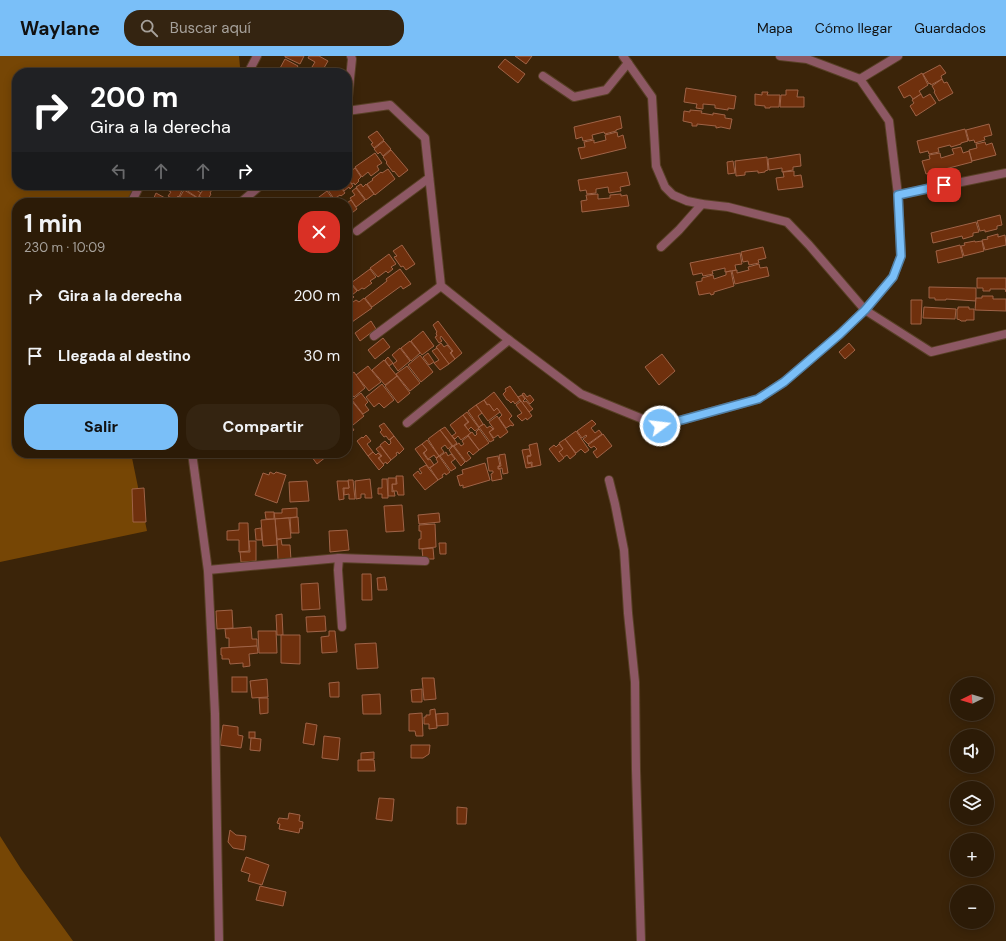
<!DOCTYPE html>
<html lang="es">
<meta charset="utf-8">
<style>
body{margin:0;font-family:"DM Sans",sans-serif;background:#342411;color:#f1f3f6;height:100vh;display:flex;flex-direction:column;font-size:15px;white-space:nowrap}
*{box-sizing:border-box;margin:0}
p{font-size:13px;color:#a6a19b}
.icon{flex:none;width:22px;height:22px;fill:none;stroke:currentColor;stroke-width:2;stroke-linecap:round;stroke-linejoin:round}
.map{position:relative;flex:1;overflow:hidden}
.side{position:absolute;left:12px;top:142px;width:340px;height:260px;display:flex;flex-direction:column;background:#2c1b07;border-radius:16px;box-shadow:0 2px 10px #0003,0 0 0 1px #483928}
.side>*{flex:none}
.banner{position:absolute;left:12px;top:12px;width:340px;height:122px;border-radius:16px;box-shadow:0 2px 10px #0003,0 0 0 1px #483928;background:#202124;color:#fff;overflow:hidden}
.needle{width:26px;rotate:265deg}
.controls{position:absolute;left:950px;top:621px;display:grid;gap:8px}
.controls a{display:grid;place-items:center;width:44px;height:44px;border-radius:50%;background:#2c1b07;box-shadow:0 2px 10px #0003,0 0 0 1px #483928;font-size:20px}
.pin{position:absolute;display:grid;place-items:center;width:34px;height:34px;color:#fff;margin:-17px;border-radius:8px;box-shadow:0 2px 6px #0006}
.me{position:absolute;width:44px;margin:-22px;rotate:75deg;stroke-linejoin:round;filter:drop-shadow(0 0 3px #0008)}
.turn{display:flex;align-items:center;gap:14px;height:84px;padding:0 12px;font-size:18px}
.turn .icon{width:52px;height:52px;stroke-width:2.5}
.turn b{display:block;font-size:28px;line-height:34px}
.lanes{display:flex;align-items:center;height:38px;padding:0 12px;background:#0003;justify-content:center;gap:20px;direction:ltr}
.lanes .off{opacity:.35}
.round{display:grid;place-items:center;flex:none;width:42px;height:42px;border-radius:16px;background:#342411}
.head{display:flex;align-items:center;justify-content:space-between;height:68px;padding:0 12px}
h1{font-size:24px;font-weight:700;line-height:30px}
.button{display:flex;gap:8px;margin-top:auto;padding:8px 12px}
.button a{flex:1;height:46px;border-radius:16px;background:#7abff8;color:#111;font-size:16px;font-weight:700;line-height:46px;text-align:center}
.button a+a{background:#342411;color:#f1f3f6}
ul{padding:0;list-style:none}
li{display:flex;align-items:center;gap:12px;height:60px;padding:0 12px}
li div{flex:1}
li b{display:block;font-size:15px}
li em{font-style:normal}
header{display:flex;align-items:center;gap:24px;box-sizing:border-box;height:56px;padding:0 20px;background:#7abff8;color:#111}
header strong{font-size:19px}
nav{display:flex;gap:22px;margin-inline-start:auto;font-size:14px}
.search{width:280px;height:36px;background:#342411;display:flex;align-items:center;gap:10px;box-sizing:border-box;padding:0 14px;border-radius:16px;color:#a6a19b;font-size:15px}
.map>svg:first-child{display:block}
.green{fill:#764605}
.building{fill:#6f300d;stroke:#9f6347}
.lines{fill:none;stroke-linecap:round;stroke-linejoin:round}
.minor-casing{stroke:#584026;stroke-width:10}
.tertiary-casing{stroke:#584026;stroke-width:10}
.minor{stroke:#8d5864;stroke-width:8}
.tertiary{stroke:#8d5864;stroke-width:8}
.route-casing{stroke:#4f7ca1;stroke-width:10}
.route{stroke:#7abff8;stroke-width:7}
</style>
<header>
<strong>Waylane</strong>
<div class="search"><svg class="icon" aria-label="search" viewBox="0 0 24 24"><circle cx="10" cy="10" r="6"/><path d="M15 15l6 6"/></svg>Buscar aquí</div>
<nav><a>Mapa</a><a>Cómo llegar</a><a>Guardados</a></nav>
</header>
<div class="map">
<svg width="1006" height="885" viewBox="0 0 1006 885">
<rect width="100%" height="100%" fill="#3b2409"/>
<g class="green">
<path d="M0,0H239L240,11L233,17H17V129H140L132,147H17V397H131L147,475L0,506Z"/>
<path d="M0,780L21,813L73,885H0Z"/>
</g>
<g class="building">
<path d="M285,0H304L300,8L285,1Z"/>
<path d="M309,0H319L328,5L321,17L312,11L315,6L308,2Z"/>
<path d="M515,0H532L526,8Z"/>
<path d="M285,3L298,10L294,16L296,17H285L279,14Z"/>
<path d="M505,3L525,18L518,27L498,11Z"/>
<path d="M940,9L946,17L941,20L942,23L931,29L930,27L929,28L923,18Z"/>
<path d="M303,12L312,17H300Z"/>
<path d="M922,17L928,29L919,35L921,38L913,43L910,39L904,42L898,31Z"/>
<path d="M942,23L944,27L947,26L953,37L939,45L934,36L935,35L932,30Z"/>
<path d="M686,32L736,40L734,53L728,52V54L715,52V49L703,48V53L696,52L697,48L684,46Z"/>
<path d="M786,34H798L797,41H804V51H780L781,39H786Z"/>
<path d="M762,36H768L767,39H780L779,51H770V52H765V50L755,49V38L762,39Z"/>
<path d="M921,38L923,42L930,38L936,47L916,60L910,50L914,47L912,44Z"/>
<path d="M690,54L702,55L701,57L713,59V57L725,59V62L732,63L730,73L721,71L716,72V70L697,68V70H692V67L683,65L684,55L690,56Z"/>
<path d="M620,60L622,72L616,74V75L605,78L604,76L592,79L593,83L583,85L582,81L576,83L574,71Z"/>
<path d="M989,68L992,79L984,81L985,84L975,87L974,84L969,85L966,74Z"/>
<path d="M965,73L968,85L961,87V88L951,91L950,89L938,92L939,96L929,98L928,95L920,97L917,85Z"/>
<path d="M377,75L384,84L374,92L371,88L373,87L368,81Z"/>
<path d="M617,76L618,81L623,79L626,92L581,103L578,92L585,91L584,86L594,84V87L606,84L605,79Z"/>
<path d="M384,85L391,93L383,100L380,96L378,98L374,93Z"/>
<path d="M985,86L986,89L992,87L996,99L972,105L969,94L977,92L976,88Z"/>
<path d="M961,91L963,97L969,95L972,106L926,118L922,105L930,103L929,99L940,97L941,102L954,98L952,93Z"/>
<path d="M391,94L408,114L399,121L394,115L393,116L386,107L387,106L383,101Z"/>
<path d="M375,97L382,107L377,110L379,114L371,120L368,116L362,121L355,111Z"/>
<path d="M800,98L801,110L793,111V114L782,116V112L769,114L768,103Z"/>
<path d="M767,101L768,114L765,115V116L758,117V115L745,116V119L736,120L735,105Z"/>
<path d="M733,105L735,117L728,118L727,106Z"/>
<path d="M355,112L361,121L358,124L359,125L355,129L354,127L352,128L347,122V118Z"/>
<path d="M388,113L395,123L375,139L367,128L373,124L372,123L381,116L382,117Z"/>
<path d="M794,115V120L801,119L803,131L778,134L776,122L784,121L783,116Z"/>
<path d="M627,116L630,129L620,131L621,135L609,137L608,131L596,133V137L587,138L586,134L580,135L578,124Z"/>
<path d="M347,122L353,130L350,133L349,131L344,135L340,129H347Z"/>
<path d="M361,128L363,131L366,128L374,138L366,144L356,131Z"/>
<path d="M163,129H173L182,134L179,141L178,140L175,144L168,140L171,136L162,131Z"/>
<path d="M175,129H184L182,133Z"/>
<path d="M185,129H194L193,132L201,137L198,142L183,132Z"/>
<path d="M206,129H209L213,132L210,137L211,138L207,145L199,140Z"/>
<path d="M212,129H220L218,133Z"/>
<path d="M335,129H339L345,137L341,140L340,139L334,143L328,134Z"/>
<path d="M356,132L365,144L356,151L350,142L355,139L352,135Z"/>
<path d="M184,134L199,143L197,147L177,146Z"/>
<path d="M327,135L335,146L334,147H324L319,141Z"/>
<path d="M156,137L174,147H159L153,144Z"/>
<path d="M598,138V143L610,142V139L621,138V140L627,139L629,150L582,156L581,145L587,144L586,139Z"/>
<path d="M319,141L323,147H311Z"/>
<path d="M201,142L209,147H198Z"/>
<path d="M351,144L357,153L348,160L347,147Z"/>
<path d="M1000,159L1002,169L997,170V173L985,176V174L980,175L977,165Z"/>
<path d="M976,166L979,176L973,177V180L963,183L962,180L933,187L931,177Z"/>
<path d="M998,178V181L1005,179L1006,189L985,194L982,184L988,183L987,181Z"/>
<path d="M975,185V186L982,185L984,195L964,200L961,190L965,189L964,187Z"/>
<path d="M402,189L415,208L406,214L403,210L401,211L394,201L397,200L393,195Z"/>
<path d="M960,189L963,201L938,207L936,195Z"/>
<path d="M763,191L766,202L758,204L759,207L749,209L748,205L743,206L741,196Z"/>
<path d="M740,197L742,208L735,209L736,214L725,216V212L712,215L713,218L703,220L702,217L693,219L690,207Z"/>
<path d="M389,198L396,208L391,211L393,213L388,217L386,215L378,221L370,212Z"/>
<path d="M759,208L760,212L767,211L769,220L735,228L732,215L737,214V217L749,214L748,211Z"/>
<path d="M370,213L376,221L370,225L372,227L364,233L362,232L358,235L351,227Z"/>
<path d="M400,213L411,228L403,233L401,230L372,251L365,242L387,225L386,223Z"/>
<path d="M731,215L734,230L714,236V238L711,239L710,237L699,239L696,226L702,225V222L713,219L714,223L726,219V216Z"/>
<path d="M977,222H1006V236L1005,233H990V235H983V232H977Z"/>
<path d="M351,228L357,235L352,239L354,241L347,246V231Z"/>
<path d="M929,231L976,232V245L946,243V244H935V242H929Z"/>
<path d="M982,240H993V243H1006V255L975,254L976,242H982Z"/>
<path d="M364,242L372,252L352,266L347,259V256L350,254L347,250L356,244L359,246Z"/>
<path d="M911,244H922L921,268H911Z"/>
<path d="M924,251L956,253L955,263L923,262Z"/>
<path d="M958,251H969V253H974V264H966V265H961L960,264L957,263V253H958Z"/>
<path d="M347,260L352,267L347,270Z"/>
<path d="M371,265L376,273L360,285L355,277Z"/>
<path d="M438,265L462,297L455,303L451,297L453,295L441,280L440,282L442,285L439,287L435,281L437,280L436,277L437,276L433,269Z"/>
<path d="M423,275L434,290L422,299L411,285Z"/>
<path d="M383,282L390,291L375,303L368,294Z"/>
<path d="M410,285L420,297L411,305L401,292Z"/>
<path d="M441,287L444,291L447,289L452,295L450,297L455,303L449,308L436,291Z"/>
<path d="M849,287L855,294L845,303L839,296Z"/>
<path d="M400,292L410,305L398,315L393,308L397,305L392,299Z"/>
<path d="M437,292L449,308L440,314L434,307L439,304L432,295Z"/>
<path d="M428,297L434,306L429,309L423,301Z"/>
<path d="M662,298L675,315L659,329L645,311Z"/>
<path d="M420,299L433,316L421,326L408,309Z"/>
<path d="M388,301L393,307L389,310L385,304Z"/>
<path d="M384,304L397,320L385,329L372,314Z"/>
<path d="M368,310L381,326L369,335L356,319Z"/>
<path d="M407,310L420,327L410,335L396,318Z"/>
<path d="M354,316L365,332L354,341L347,333V321Z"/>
<path d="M397,320L410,337L398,347L385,330Z"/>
<path d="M382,328L394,344L384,352L379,347L374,351L366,341Z"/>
<path d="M510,330L520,344L515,348L513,345L511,347L508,344H507L503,338L506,335L505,333Z"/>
<path d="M347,335L353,342L347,346Z"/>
<path d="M494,336L512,360L509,363L514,369L512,370L511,369L506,372L499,362L502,359L497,352L494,355L489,348L488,349L484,344Z"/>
<path d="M361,337L368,346L365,349L369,354L363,358L352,344Z"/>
<path d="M524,337L527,341L530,339L534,344L530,348L522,338Z"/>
<path d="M522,339L525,343L523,345L524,346L526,345L533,353L529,356L518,341Z"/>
<path d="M351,344L364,360L353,369L347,362V347Z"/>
<path d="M484,344L487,349L489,348L494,355L497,352L500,356L488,365L476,349Z"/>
<path d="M521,345L532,360L527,364L526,362L522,365L517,360L522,357L516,349Z"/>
<path d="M476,349L482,357L478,360L483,368L479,371L468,355Z"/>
<path d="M467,356L479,372L475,375L471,371L468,374L465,369L469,366L463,359Z"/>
<path d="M463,359L468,366L464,369L471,377L461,384L458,380L455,383L452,380L456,377L450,369Z"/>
<path d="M497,360L508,376L500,382L498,379L494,382L489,376L494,373L489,366Z"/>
<path d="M347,364L354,374L347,379Z"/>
<path d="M592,364L596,368L591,372L595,377L599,374L602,378L588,388L583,383L587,380L586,379L582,382L577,375Z"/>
<path d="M384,367L394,380L389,384L386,380L384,381L380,376L382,374L379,370Z"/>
<path d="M484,368L487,372L490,370L493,373L489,376L494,384L490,386L479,371Z"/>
<path d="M445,371L457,387L453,390L440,374Z"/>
<path d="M479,373L489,387L479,394L468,379L472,376L475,380L477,378L476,376Z"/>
<path d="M440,374L452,390L448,393L445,389L441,392L444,396L439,400L428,383Z"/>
<path d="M576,375L589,394L585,397L581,393L576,397L565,383Z"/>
<path d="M603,378L612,390L597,402L593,396L597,393L594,390L591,392L588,389Z"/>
<path d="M366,379L371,385L367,388L373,396L368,400L357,385L362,381L363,382Z"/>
<path d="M394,380L404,393L399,398L398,396L396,397L397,399L391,404L380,389L385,385L389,389L391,387L390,384Z"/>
<path d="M468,380L479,394L473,399L469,395L467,397L471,402L466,406L454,390L459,387L461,390L464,388L462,385Z"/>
<path d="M565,383L576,398L570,403L567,399L563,402L559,396L563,393L559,387Z"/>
<path d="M427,384L439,400L436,402L434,399L428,403L424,397L427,394L422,388Z"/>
<path d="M537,387L541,409L532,411V406L528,407L527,401L531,400L529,389Z"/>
<path d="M422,388L427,394L423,397L428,404L430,403L434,409L429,412L415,393Z"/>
<path d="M559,388L563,393L559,396L564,402L559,406L549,393L554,389L556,391Z"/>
<path d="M380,390L391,404L387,408L386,406L383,408L379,402L382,400L376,393Z"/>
<path d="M453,390L465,406L461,410L449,394Z"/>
<path d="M529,393L531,399L527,400L528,408L531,407L532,411L526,412L522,394Z"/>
<path d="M373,396L376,399L378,397L381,400L378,402L384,409L379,414L368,400Z"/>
<path d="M446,396L448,400L451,398L455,403L451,406L456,412L451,415L440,400Z"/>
<path d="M123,397H131L128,401Z"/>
<path d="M309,397H331L317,408Z"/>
<path d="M505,398L508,417L503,418L502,412L498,413V411L501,410L499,399Z"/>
<path d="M439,400L450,416L446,419L445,417L442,419L443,421L438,424L430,412L438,406L436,403Z"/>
<path d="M498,400L500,410H498V413H500L502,423L492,425L491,418L493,417V415H489L487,402Z"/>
<path d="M485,407L490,424L463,432V429L460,430L457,420L463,418L462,414Z"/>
<path d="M426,409L438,424L425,434L413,419L418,415L420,418L422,417L419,413Z"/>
<path d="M270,416L274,418L276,416L286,419L277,447L255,439L263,417L269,419Z"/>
<path d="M396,420H403L404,439H398L397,435H393L392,428H397Z"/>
<path d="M388,422H396V428H392V436L394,435L395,440H388Z"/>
<path d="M370,423L372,442H365V438H361V442L356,443L355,425Z"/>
<path d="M382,423H387L388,442H382V438H378V432H382Z"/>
<path d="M348,424H353L355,443H349V438L344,439V432H349Z"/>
<path d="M307,425L309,445L290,446L289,426Z"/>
<path d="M337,425H348L349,432H343L344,443L339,444Z"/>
<path d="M144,432L146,466H133L132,433Z"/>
<path d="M402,449L404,475L386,476L384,450Z"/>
<path d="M297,452V461L275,463L274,457H282V453Z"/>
<path d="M265,456H274V463H266Z"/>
<path d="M439,457L440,466L419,468L418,459Z"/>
<path d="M298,461L299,477H291L290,462Z"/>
<path d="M289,462L291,482L277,483L275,463Z"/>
<path d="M275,463L277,489L263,490L261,464Z"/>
<path d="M239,467H248L249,495L239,496V484H227V475L239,474Z"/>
<path d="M435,468L436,491L419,493V483H421V475H419V469Z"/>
<path d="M261,472L262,484H256L255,473Z"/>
<path d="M347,474L349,494L330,496L329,475Z"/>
<path d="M281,483L282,489H290L291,504H278L277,484Z"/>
<path d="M249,485H256V505L241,506L240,496H250Z"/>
<path d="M439,487H446V498H440Z"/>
<path d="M433,492L434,503H423L422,493Z"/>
<path d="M362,518H371L372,544H362Z"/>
<path d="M385,521L387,534H378L377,522Z"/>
<path d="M318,527L320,553L302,554L301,528Z"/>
<path d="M232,554L233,572L217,573L216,555Z"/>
<path d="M282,558L283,579H277L276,559Z"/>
<path d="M325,560L326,575L307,576L306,561Z"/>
<path d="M251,571L252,583H257V590L229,592V582H226L225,573Z"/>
<path d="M258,575H276L277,597H259Z"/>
<path d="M329,575H335L337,596L322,597L321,581L329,580Z"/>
<path d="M281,579H300V608L281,607Z"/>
<path d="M376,587L378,612L357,613L355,588Z"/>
<path d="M257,590L258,597L249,598L250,610L243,611V607L230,608L229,603H222V599H221V592Z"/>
<rect x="232" y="621" width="15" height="15"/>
<path d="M422,622H434L436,643L424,644Z"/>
<path d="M267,623L268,641L252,642L250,625Z"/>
<path d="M339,626V641H330L329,627Z"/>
<path d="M422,633V646H412L411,634Z"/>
<path d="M380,638L381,658H363L362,639Z"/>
<path d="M259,642H268V657L260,658Z"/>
<path d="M435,653L437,672L429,673V668H424V661H426V659H430V654Z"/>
<path d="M422,657L423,680H416L415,675H409V658Z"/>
<path d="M448,657V669L437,670L436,658Z"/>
<path d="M306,667L317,669L314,689L303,687Z"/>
<path d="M223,669L238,671V679L243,680L241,692L220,689Z"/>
<rect x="249" y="676" width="6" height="6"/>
<path d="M324,680L340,682L338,704L322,702Z"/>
<path d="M251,682L261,683L260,695L250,694Z"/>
<path d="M411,689H430L429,698L423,702H411Z"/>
<path d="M374,696V703L361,704V697Z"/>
<path d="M358,704H374L375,715H358Z"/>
<path d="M379,742L394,743L392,765L376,763Z"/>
<path d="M457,751L467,752L466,768H457Z"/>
<path d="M289,757L300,759L299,765L303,766L302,773L300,772L299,777L279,773L280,768L277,767L279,762L288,763Z"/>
<path d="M230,774L236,779L246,780L244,794L233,792L228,786Z"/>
<path d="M246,801L269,809L262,829L248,825L250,818L241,815Z"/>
<path d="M260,830L286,836L283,850L256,844Z"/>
</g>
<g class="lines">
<defs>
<g id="minor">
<path d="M623,0L652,41L656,110L665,131L673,139L687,145L702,148L728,151L787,166L809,189L865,254L931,296L1006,278"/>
<path d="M248,17L257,0"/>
<path d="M543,20L574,41L606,34L628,7"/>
<path d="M860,23L898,0"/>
<path d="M347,51L352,3L351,0"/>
<path d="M347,55L390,49L425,82L441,230L509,284L581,338L660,370L758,343L784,326L840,278L865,254L893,221L901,200L898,139L889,65L860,23L807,3L780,0"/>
<path d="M898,139L1006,117"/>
<path d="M131,147L140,129"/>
<path d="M240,147L261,129"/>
<path d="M357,175L429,122"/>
<path d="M661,191L679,174L702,148"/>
<path d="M374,280L441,230"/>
<path d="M407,367L509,284"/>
<path d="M609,424L615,448L624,494L628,557L635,626L636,714L641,885"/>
<path d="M339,502L338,514L342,571"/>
<path d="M208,514L339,502L425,505"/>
</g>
<path id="tertiary" d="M192,397L208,515L215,658L219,885"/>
</defs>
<use href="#minor" class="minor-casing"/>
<use href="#tertiary" class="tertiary-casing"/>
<use href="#minor" class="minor"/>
<use href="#tertiary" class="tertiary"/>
</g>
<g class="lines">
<defs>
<path id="route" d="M660,370L758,343L784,326L840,278L865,254L893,221L901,200L898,139L944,129"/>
</defs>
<use href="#route" class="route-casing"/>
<use href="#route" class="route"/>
</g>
</svg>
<div class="controls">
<a><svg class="needle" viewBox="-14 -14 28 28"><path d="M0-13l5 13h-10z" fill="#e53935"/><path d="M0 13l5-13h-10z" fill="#a6a19b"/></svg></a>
<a><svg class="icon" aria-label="sound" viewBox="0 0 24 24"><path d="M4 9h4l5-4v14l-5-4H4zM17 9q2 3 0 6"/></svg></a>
<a><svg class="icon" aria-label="layers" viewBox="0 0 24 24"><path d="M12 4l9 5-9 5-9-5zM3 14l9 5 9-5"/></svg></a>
<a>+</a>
<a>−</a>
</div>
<div class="pin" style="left:944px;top:129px;background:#d93025"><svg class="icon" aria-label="arrive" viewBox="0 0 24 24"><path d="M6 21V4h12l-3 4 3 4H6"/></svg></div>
<svg class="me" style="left:660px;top:370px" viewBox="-20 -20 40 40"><circle r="17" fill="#7abff8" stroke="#fff" stroke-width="3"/><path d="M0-11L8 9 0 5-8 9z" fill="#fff"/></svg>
<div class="banner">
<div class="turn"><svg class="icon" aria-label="right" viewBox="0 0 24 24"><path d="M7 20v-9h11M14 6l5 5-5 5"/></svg><div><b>200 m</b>Gira a la derecha</div></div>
<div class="lanes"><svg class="icon off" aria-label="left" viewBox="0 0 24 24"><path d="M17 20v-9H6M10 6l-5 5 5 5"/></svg><svg class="icon off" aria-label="ahead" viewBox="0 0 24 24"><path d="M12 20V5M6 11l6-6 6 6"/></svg><svg class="icon off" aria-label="ahead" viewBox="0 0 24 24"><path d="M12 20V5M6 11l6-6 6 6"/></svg><svg class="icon" aria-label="right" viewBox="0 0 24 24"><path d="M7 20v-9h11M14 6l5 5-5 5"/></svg></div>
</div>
<section class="side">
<div class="head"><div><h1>1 min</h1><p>230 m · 10:09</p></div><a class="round" style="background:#d93025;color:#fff"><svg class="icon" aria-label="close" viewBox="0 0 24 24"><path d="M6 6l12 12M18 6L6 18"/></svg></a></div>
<ul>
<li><svg class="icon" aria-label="right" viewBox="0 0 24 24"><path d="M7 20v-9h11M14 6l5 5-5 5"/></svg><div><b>Gira a la derecha</b></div><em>200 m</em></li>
<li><svg class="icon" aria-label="arrive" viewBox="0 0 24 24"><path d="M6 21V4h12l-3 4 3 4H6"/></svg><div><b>Llegada al destino</b></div><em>30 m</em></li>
</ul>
<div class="button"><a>Salir</a><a>Compartir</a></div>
</section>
</div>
